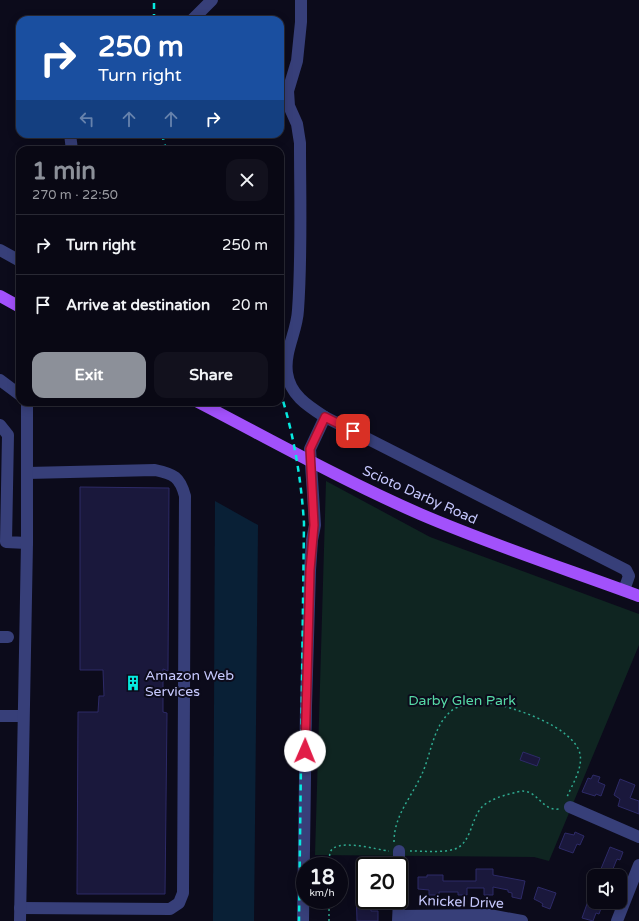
<!DOCTYPE html>
<meta charset="utf-8">
<style>
body{margin:0;font-family:"Varela Round",sans-serif;background:#12111d;color:#f1f3f6;height:100vh;display:flex;flex-direction:column;font-size:15px;white-space:nowrap}
*{box-sizing:border-box;margin:0}
p{font-size:13px;color:#999aa0}
.icon{flex:none;width:22px;height:22px;fill:none;stroke:currentColor;stroke-width:2;stroke-linecap:round;stroke-linejoin:round}
.map{position:relative;flex:1;overflow:hidden}
.panel{position:absolute;left:16px;top:146px;width:268px;height:260px;display:flex;flex-direction:column;background:#090814;border-radius:12px;box-shadow:0 2px 10px #0003,0 0 0 1px #292934}
.panel>*{flex:none}
.guide{position:absolute;left:16px;top:16px;width:268px;height:122px;border-radius:12px;box-shadow:0 2px 10px #0003,0 0 0 1px #292934;background:#1a4fa0;color:#fff;overflow:hidden}
.fabs{position:absolute;left:587px;top:869px;display:grid;gap:8px}
.fabs a{display:grid;place-items:center;width:40px;height:40px;border-radius:8px;background:#090814;box-shadow:0 2px 10px #0003,0 0 0 1px #292934;font-size:20px}
.speed{position:absolute;left:296px;top:857px;display:flex;gap:8px;font-size:20px;font-weight:700;text-align:center}
.speed>*{display:grid;place-content:center;width:52px;height:52px;border-radius:50%;background:#090814;box-shadow:0 2px 10px #0003,0 0 0 1px #292934;line-height:1}
.speed small{font-size:10px;font-weight:400}
.speed .limit{border:2px solid #111;border-radius:6px;background:#fff;color:#111}
.pin{position:absolute;display:grid;place-items:center;width:34px;height:34px;color:#fff;margin:-17px;border-radius:8px;box-shadow:0 2px 6px #0006}
.me{position:absolute;width:44px;margin:-22px;rotate:1deg;stroke-linejoin:round;filter:drop-shadow(0 0 3px #0008)}
.turn{display:flex;align-items:center;gap:14px;height:84px;padding:0 16px;font-size:18px}
.turn .icon{width:52px;height:52px;stroke-width:2.5}
.turn b{display:block;font-size:28px;line-height:34px}
.lanes{display:flex;align-items:center;height:38px;padding:0 16px;background:#0003;justify-content:center;gap:20px;direction:ltr}
.lanes .off{opacity:.35}
.round{display:grid;place-items:center;flex:none;width:42px;height:42px;border-radius:12px;background:#12111d}
.head{display:flex;align-items:center;justify-content:space-between;height:68px;padding:0 16px}
h1{font-size:24px;font-weight:800;line-height:30px;color:#8c9099}
.button{display:flex;gap:8px;margin-top:auto;padding:8px 16px}
.button a{flex:1;height:46px;border-radius:12px;background:#8c9099;color:#fff;font-size:16px;font-weight:800;line-height:46px;text-align:center}
.button a+a{background:#12111d;color:#f1f3f6}
ul{padding:0;list-style:none}
li{display:flex;align-items:center;gap:12px;height:60px;padding:0 16px;border-top:1px solid #292934}
li div{flex:1}
li b{display:block;font-size:15px}
li em{font-style:normal}
.map>svg:first-child{display:block}
.green{fill:#0f2521}
.water{fill:#092036}
.building{fill:#1a183c;stroke:#2d2a67}
.lines{fill:none;stroke-linecap:round;stroke-linejoin:round}
.path{stroke:#2faa90;stroke-width:1.5;stroke-dasharray:2 3;stroke-linecap:butt}
.minor{stroke:#373f79;stroke-width:12}
.major{stroke:#a251fb;stroke-width:12}
.rail{stroke:#06ebe0;stroke-width:2.5;stroke-dasharray:6 5;stroke-linecap:butt}
.route-casing{stroke:#92132f;stroke-width:10}
.route{stroke:#e11d48;stroke-width:7}
.labels{text-anchor:middle;dominant-baseline:central;stroke-width:4;stroke-linejoin:round;paint-order:stroke}
.street-label{font-size:14px;fill:#c7c9fe;stroke:#0c0b1b}
.poi-label{font-size:14px;fill:#c7c9fe;stroke:#0c0b1b;text-anchor:start}
.park-label{font-size:14px;fill:#56daa6;stroke:#0c0b1b}
</style>
<div class="map">
<svg width="639" height="921" viewBox="0 0 639 921">
<rect width="100%" height="100%" fill="#0c0b1b"/>
<path class="green" d="M326,481L430,537L639,614V645L549,861L534,857L315,855Z"/>
<path class="water" d="M215,501L258,525L254,921H213Z"/>
<g class="building">
<path d="M80,487L169,488L168,671L163,669V712L167,713L165,894H77L78,712H98L99,696H104L103,670H80Z"/>
<path d="M523,752L540,758L537,766L520,760Z"/>
<path d="M593,775L600,777L598,782L605,785L601,796L596,794L595,796L582,792L588,778L591,779Z"/>
<path d="M620,779L635,785L630,798L639,801V814L618,806L620,799L614,795Z"/>
<path d="M575,832L584,836L580,845L577,844L573,853L559,848L565,833L574,835Z"/>
<path d="M610,847L623,852L620,860L617,859L610,876H598Z"/>
<path d="M476,869H493V875L525,881L521,899L512,897V893L508,892V890L493,887V895H484V888H467V895H458V892H439V895H429V890L418,889V877H427V875H443V881H476Z"/>
<path d="M356,887H365V900H371V911H378V921H357Z"/>
<path d="M538,887L556,893L550,909L542,906L543,904L540,902L534,899Z"/>
<path d="M588,901L602,906L599,914L596,913L593,921L582,918Z"/>
</g>
<g class="lines">
<g class="path">
<path d="M394,842C394,816 410,799 420,778C431,757 432,728 450,712C459,704 477,701 488,703C512,706 574,727 580,754C583,768 572,785 567,797"/>
<path d="M410,851C424,851 442,853 455,849C471,843 471,820 481,808C489,799 505,795 517,792C537,786 541,812 559,809"/>
<path d="M330,866C330,862 329,857 330,853C334,837 378,850 389,851"/>
<path d="M329,921V900"/>
</g>
<g class="minor">
<path d="M301,0V22L297,61L288,91L289,106L297,124L300,143C300,198 302,255 298,310C297,332 284,351 287,373C290,395 308,406 325,417L626,570L629,576L624,590"/>
<path d="M192,20L212,0"/>
<path d="M70,134L72,150"/>
<path d="M0,250L20,261"/>
<path d="M0,380L20,395"/>
<path d="M0,425L8,435L6,542L27,543"/>
<path d="M0,637H8"/>
<path d="M0,716H23"/>
<path d="M570,807L639,837"/>
<path d="M399,866V851"/>
<path d="M20,908L170,909L179,903L183,893L185,496C180,477 174,474 155,470L27,473"/>
<path d="M399,916L489,915L522,921"/>
<path d="M20,921L27,543V402"/>
<path d="M303,921L306,706L310,570L312,540L315,525L310,449L325,417"/>
<path d="M398,921L399,900"/>
<path d="M617,921L639,865"/>
</g>
<g class="major">
<path d="M0,296L20,307"/>
<path d="M198,402C271,440 344,481 420,514C492,545 566,569 639,596"/>
</g>
<g class="rail">
<path d="M154,20V0"/>
<path d="M162,134L166,150"/>
<path d="M280,391C294,435 301,478 304,523L299,921"/>
</g>
</g>
<g class="lines">
<defs>
<path id="route" d="M305,751L310,570L314,525L310,449L325,417L353,431"/>
</defs>
<use href="#route" class="route-casing"/>
<use href="#route" class="route"/>
</g>
<defs>
<symbol id="building-bare" viewBox="-9 -9 18 18"><path d="M-4-6H4V6H1V3H-1V6H-4ZM-2.5-4.3h1.7v1.8h-1.7ZM.8-4.3h1.7v1.8H.8ZM-2.5-1h1.7V.8h-1.7ZM.8-1h1.7V.8H.8Z" fill="#06ebe0" stroke="#0c0b1b" stroke-width="2.5" paint-order="stroke"/></symbol>
</defs>
<g fill-rule="evenodd">
<use href="#building-bare" x="122" y="672" width="22" height="22"/>
</g>
<g class="labels">
<g class="street-label">
<text transform="translate(420 495) rotate(24)">Scioto Darby Road</text>
<text transform="translate(461 902) rotate(2)">Knickel Drive</text>
</g>
<g class="poi-label">
<text x="145" y="675">Amazon Web<tspan x="145" dy="16">Services</tspan></text>
</g>
<g class="park-label">
<text x="462" y="700">Darby Glen Park</text>
</g>
</g>
</svg>
<div class="fabs">
<a><svg class="icon" aria-label="sound" viewBox="0 0 24 24"><path d="M4 9h4l5-4v14l-5-4H4zM17 9q2 3 0 6"/></svg></a>
</div>
<div class="speed"><div>18<small>km/h</small></div><div class="limit">20</div></div>
<div class="pin" style="left:353px;top:431px;background:#d93025"><svg class="icon" aria-label="arrive" viewBox="0 0 24 24"><path d="M6 21V4h12l-3 4 3 4H6"/></svg></div>
<svg class="me" style="left:305px;top:751px" viewBox="-20 -20 40 40"><circle r="19" fill="#fff"/><path d="M0-13L10 11 0 6-10 11z" fill="#e11d48"/></svg>
<div class="guide">
<div class="turn"><svg class="icon" aria-label="right" viewBox="0 0 24 24"><path d="M7 20v-9h11M14 6l5 5-5 5"/></svg><div><b>250 m</b>Turn right</div></div>
<div class="lanes"><svg class="icon off" aria-label="left" viewBox="0 0 24 24"><path d="M17 20v-9H6M10 6l-5 5 5 5"/></svg><svg class="icon off" aria-label="ahead" viewBox="0 0 24 24"><path d="M12 20V5M6 11l6-6 6 6"/></svg><svg class="icon off" aria-label="ahead" viewBox="0 0 24 24"><path d="M12 20V5M6 11l6-6 6 6"/></svg><svg class="icon" aria-label="right" viewBox="0 0 24 24"><path d="M7 20v-9h11M14 6l5 5-5 5"/></svg></div>
</div>
<section class="panel">
<div class="head"><div><h1>1 min</h1><p>270 m · 22:50</p></div><a class="round"><svg class="icon" aria-label="close" viewBox="0 0 24 24"><path d="M6 6l12 12M18 6L6 18"/></svg></a></div>
<ul>
<li><svg class="icon" aria-label="right" viewBox="0 0 24 24"><path d="M7 20v-9h11M14 6l5 5-5 5"/></svg><div><b>Turn right</b></div><em>250 m</em></li>
<li><svg class="icon" aria-label="arrive" viewBox="0 0 24 24"><path d="M6 21V4h12l-3 4 3 4H6"/></svg><div><b>Arrive at destination</b></div><em>20 m</em></li>
</ul>
<div class="button"><a>Exit</a><a>Share</a></div>
</section>
</div>
